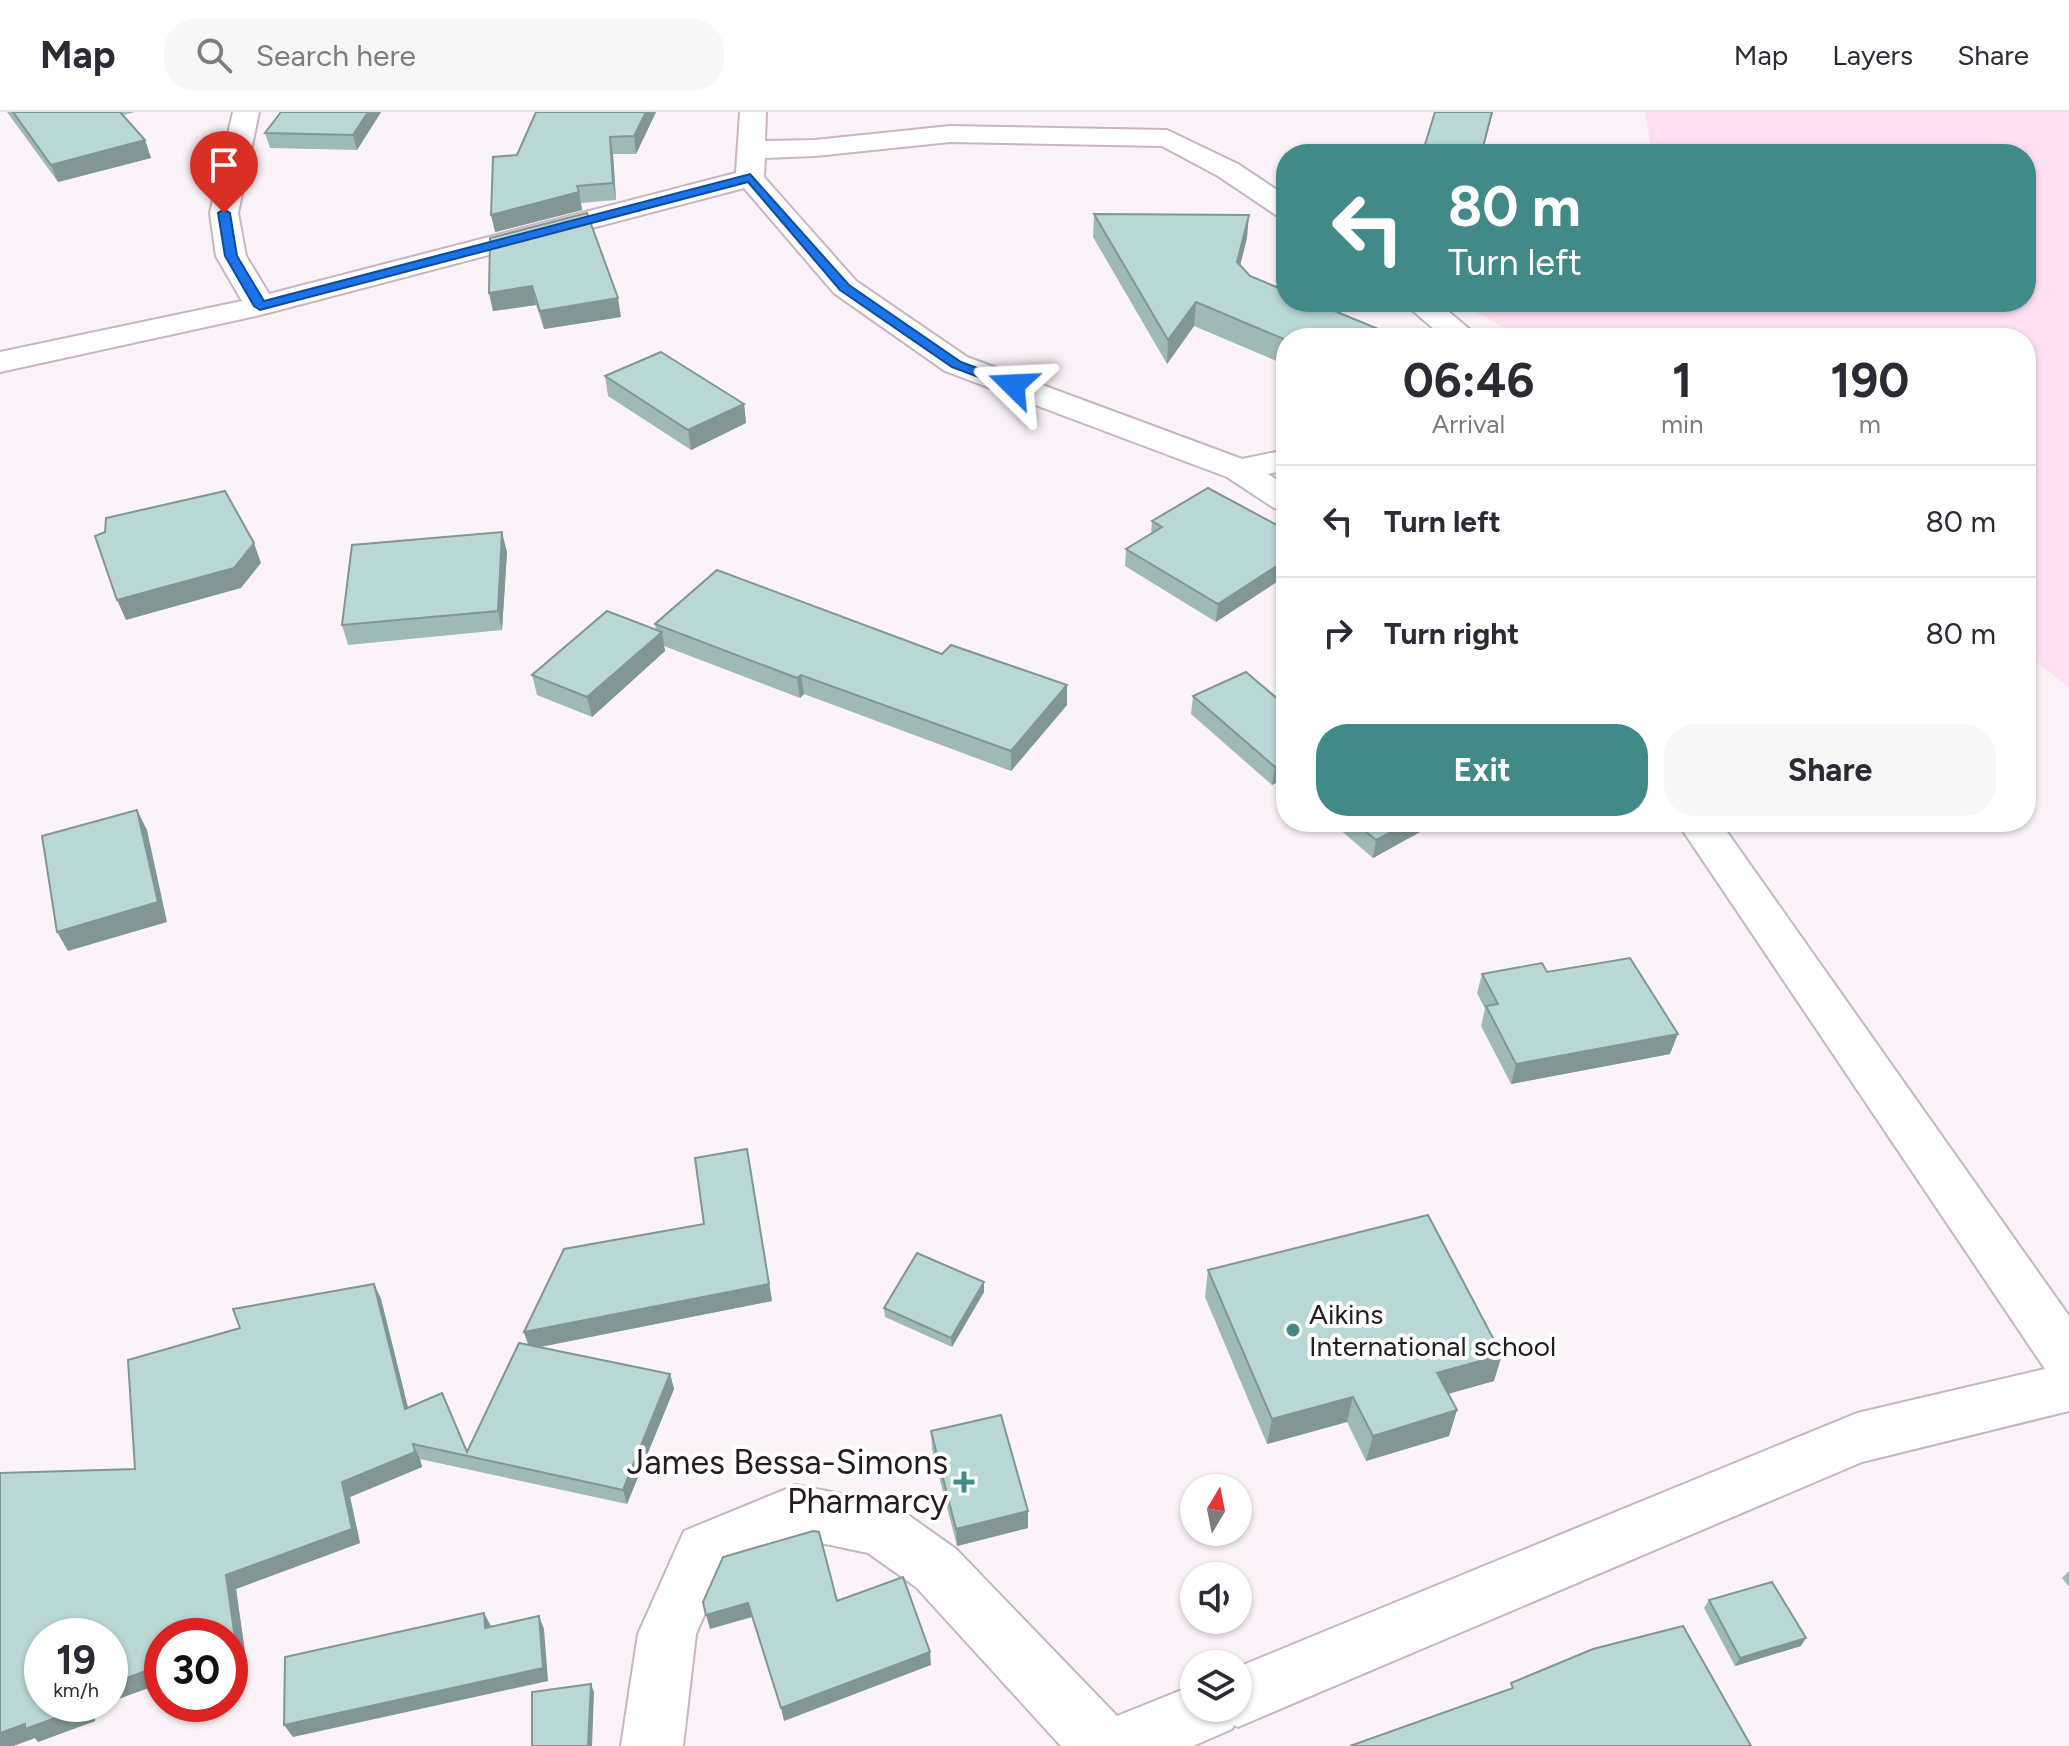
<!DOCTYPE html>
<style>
body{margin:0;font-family:Figtree,sans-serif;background:#f7f7f7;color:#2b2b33;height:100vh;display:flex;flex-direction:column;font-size:30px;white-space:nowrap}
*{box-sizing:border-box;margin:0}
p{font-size:26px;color:#7c7c81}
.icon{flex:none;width:44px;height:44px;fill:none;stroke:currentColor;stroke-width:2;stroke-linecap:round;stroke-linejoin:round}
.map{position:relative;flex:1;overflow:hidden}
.panel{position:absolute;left:1276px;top:216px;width:760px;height:504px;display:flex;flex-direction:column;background:#fff;border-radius:32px;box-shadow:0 2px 6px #0004}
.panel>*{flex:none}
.banner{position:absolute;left:1276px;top:32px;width:760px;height:168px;border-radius:32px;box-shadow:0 2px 6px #0004;background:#428a88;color:#fff;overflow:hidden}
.needle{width:52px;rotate:10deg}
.tools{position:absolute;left:1180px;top:1362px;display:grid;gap:16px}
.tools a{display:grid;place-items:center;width:72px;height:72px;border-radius:50%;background:#fff;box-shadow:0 2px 6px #0004;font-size:40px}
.speed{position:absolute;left:24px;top:1506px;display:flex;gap:16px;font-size:40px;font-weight:700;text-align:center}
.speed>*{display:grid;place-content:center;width:104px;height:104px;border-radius:50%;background:#fff;box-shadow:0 2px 6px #0004;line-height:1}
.speed small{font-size:20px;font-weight:400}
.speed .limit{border:12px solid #d22;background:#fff;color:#111}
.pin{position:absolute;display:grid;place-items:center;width:68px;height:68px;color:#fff;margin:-82px -34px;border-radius:50% 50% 50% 0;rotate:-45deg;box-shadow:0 0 8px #0007}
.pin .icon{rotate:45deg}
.me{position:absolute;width:88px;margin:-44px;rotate:291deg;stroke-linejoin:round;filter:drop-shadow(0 0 6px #0008)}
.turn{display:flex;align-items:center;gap:28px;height:168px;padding:0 40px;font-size:36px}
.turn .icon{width:104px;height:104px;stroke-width:2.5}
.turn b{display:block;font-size:56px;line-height:68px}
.eta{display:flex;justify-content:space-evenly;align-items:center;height:136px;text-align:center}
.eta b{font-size:48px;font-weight:700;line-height:56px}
.button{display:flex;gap:16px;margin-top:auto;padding:16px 40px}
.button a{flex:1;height:92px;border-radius:32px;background:#428a88;color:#fff;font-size:32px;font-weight:700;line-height:92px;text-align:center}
.button a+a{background:#f7f7f7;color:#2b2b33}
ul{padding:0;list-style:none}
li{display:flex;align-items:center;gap:24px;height:112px;padding:0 40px;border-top:2px solid #e1e1e2}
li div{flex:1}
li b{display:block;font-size:30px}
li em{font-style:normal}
header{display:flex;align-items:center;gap:48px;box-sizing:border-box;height:112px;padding:0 40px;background:#fff;border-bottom:2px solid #e1e1e2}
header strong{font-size:38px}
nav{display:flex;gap:44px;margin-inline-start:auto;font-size:28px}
.search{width:560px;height:72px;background:#f7f7f7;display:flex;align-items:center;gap:20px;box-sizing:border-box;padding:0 28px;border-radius:32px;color:#7c7c81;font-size:30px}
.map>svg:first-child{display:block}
.built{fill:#ffe0f3}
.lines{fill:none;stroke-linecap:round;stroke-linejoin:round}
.minor-casing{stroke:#cab4c1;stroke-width:4}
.minor{fill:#fff;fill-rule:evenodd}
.wall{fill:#9fb9b7}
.shaded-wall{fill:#829695}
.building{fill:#b9d7d5;stroke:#829695;stroke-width:2}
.route{fill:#1a73e8;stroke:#114b97;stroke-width:2}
.poi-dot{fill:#428a88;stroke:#fff;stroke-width:3}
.labels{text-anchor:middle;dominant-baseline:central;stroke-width:8;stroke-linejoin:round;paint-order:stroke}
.poi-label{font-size:28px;fill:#241c21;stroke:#fff;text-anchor:start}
.near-poi-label{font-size:34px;fill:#241c21;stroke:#fff;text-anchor:end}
</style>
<header>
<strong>Map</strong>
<div class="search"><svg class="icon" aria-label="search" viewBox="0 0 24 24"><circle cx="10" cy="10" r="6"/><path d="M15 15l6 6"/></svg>Search here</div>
<nav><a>Map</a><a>Layers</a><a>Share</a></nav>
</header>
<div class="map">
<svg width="2069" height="1634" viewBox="0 0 2069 1634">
<rect width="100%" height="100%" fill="#fcf3f9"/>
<path class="built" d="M1645,0H2069V575L2026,543V226H1522L1460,191L2026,190V42H1652Z"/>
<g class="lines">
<defs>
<g id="minor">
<path d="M233,0H259L238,101L246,144L269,182L736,61L740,0H766L765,29L815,28L950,14L1167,18L1238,52L1286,84V106L1276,103L1218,64L1162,34L950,30L815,44L765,46L764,65L856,169L967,245L1242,347L1286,338V358L1268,362L1286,374V399L1274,396L1227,365L945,259L834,181L744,76L260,203L0,260V240L242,189L216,144L210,101Z"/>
<path d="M1403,190H1437L1480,226H1444Z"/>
<path d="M1677,710H1720L2069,1204V1299L1862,1350L1259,1606L1238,1615L1234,1613L1232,1617L1193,1634H1061L916,1475L868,1441L797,1426L724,1457L696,1522L683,1634H621L638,1522L684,1419L796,1373L881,1390L901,1398L956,1437L1117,1604L1194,1573V1596H1238V1555L1857,1301L2045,1257Z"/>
</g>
</defs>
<use href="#minor" class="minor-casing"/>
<use href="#minor" class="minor"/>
</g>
<g class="wall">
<path d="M7,0H135L123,3L145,28L151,46L58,70Z"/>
<path d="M381,0L357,38L270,36L265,21Z"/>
<path d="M656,0L636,42H613L616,88L581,91L582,98L495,120L517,43Z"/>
<path d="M1094,102L1247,126L1240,153L1286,226V253L1194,214L1167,252L1093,125Z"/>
<path d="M490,126L621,205L544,217L536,193L493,199Z"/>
<path d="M605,264L744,292L746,311L691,338L608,284Z"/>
<path d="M1152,409L1286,418L1216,510L1125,454L1126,437L1151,422Z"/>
<path d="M507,440L502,518L348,533L342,513Z"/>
<path d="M655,512L1067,593L1011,659L804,582L800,586L664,534L665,539L592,605L537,583L532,563L656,518Z"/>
<path d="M1193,584L1286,594V672L1281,668L1272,673L1191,602Z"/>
<path d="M1331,710H1438L1373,746Z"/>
<path d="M1547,860L1670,942L1511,972L1481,914L1485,897L1477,881L1482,862Z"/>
<path d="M747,1037L772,1189L539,1235L670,1262L674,1277L627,1392L420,1347L422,1355L350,1385L360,1431L236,1477L245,1540L230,1546V1524H162V1571L110,1590V1524H42V1592H105L94,1596L95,1609L38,1630L35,1626L13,1634H0V1361L135,1357L128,1248L240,1216L233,1197L374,1172L381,1187L408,1296L442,1281L467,1339L519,1231L528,1233L524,1220L564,1137L704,1112L695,1046Z"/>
<path d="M1208,1158L1494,1269L1448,1282L1457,1298L1449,1324L1366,1349L1347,1310L1267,1332L1205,1185Z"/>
<path d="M984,1180L952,1235L885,1205L884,1196Z"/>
<path d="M931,1319L1028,1416L957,1434L932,1337Z"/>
<path d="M2069,1459V1475L2062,1466Z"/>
<path d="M1709,1488L1801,1534L1735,1554L1704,1496Z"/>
</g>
<g class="shaded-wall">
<path d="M368,0H381L357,38L353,23Z"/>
<path d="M646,0H656L636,42L634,24Z"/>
<path d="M1492,0H1493L1482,42H1481Z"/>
<path d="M610,25L613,42L616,88L613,71Z"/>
<path d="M145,28L151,46L58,70L51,53Z"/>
<path d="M579,80L582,98L495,120L491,103Z"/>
<path d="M1249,103L1247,126L1235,173L1237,150Z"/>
<path d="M532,174L536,193L493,199L489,181Z"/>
<path d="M618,186L621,205L544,217L540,199Z"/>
<path d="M1196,190L1194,214L1167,252L1168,228Z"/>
<path d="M744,292L746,311L691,338L688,318Z"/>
<path d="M502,420L507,440L502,518L498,499Z"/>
<path d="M254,431L261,451L241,476L126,508L117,488Z"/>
<path d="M1286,448V464L1216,510L1218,492Z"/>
<path d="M662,520L665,539L592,605L587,585Z"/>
<path d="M801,563L804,582L800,586L797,566Z"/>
<path d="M1067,573V593L1011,659V639Z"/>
<path d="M1283,651L1281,668L1272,673L1275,655Z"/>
<path d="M137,698L147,718L167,810L68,839L57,820Z"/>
<path d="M1410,710H1438L1373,746L1376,728Z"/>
<path d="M1678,922L1670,942L1511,972L1516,952Z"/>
<path d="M747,1037L772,1189L530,1237L524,1220L769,1172Z"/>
<path d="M984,1170V1180L952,1235L951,1226Z"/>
<path d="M374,1172L381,1187L412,1312L405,1297Z"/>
<path d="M1502,1243L1494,1269L1429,1287L1437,1261Z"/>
<path d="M670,1262L674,1277L627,1392L623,1378Z"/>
<path d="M1353,1285L1347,1310L1267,1332L1272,1307Z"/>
<path d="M1457,1298L1449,1324L1366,1349L1373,1324Z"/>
<path d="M413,1332L420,1347L422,1355L350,1385L360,1431L236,1477L245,1540L230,1546L226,1463L342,1370Z"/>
<path d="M1028,1399V1416L957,1434L956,1417Z"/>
<path d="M748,1491L752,1505L710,1517L706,1503Z"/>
<path d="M484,1501L491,1514L485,1516Z"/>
<path d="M539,1504L544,1517L548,1569L293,1625L284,1613Z"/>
<path d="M1806,1526L1801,1534L1735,1554L1740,1546Z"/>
<path d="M930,1540L931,1553L784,1609L781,1596Z"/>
<path d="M162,1553V1571L110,1590V1572Z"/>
<path d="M591,1572L594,1580L592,1634H588Z"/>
<path d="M83,1592H105L94,1596L95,1609L38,1630L35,1626L13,1634H0V1621Z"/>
</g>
<g class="building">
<path d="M13,0H120L145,28L51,53Z"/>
<path d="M281,0H368L353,23L265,21Z"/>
<path d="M536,0H646L634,24L610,25L613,71L577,74L579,80L491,103L493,45L517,43Z"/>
<path d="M1435,0H1492L1481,42H1422Z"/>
<path d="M587,101L618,186L540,199L532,174L489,181L490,126Z"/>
<path d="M1094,102L1249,103L1237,150L1250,164L1286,179V190H1313L1400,226H1286V228L1196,190L1168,228Z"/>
<path d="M661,240L744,292L688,318L605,264Z"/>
<path d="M1208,376L1286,418V448L1218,492L1126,437L1162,415L1152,409Z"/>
<path d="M225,379L254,431L234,456L117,488L95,424L105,420L106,406Z"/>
<path d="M502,420L498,499L342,513L352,433Z"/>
<path d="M717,458L942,542L951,533L1067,573L1011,639L801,563L797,566L655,512Z"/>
<path d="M607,499L662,520L587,585L532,563Z"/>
<path d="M1246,560L1286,594V653L1283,651L1275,655L1193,584Z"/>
<path d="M137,698L158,790L57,820L42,724Z"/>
<path d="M1354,710H1410L1376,728Z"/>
<path d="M1630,846L1678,922L1516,952L1486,894L1498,892L1482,862L1542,851L1547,860Z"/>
<path d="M747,1037L769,1172L524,1220L564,1137L704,1112L695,1046Z"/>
<path d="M1428,1103L1502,1243L1437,1261L1457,1298L1373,1324L1353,1285L1272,1307L1208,1158Z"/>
<path d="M917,1141L984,1170L951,1226L884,1196Z"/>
<path d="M374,1172L405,1297L442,1281L467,1340L519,1231L670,1262L623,1378L413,1332L415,1340L342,1370L352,1417L226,1463L235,1526L230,1528V1524H162V1553L110,1572V1524H42V1592H83V1596L25,1617V1612L0,1621V1361L135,1357L128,1248L240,1216L233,1197Z"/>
<path d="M1001,1303L1028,1399L956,1417L931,1319Z"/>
<path d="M813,1419L819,1420L837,1489L903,1465L930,1540L781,1596L748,1491L706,1503L703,1490L723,1445Z"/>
<path d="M1772,1470L1806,1526L1740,1546L1709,1488Z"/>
<path d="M484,1501L485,1516L539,1504L543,1556L284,1613L285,1545Z"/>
<path d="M1683,1514L1751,1634H1350L1513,1576L1511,1571L1593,1537Z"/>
<path d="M591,1572L588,1634H532V1580Z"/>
</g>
<path class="route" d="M750,62L849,173L961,250L1018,271V276H1008L952,255L840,178L748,70L260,198L254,194L225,144L218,101L224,97L230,101L237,144L264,189Z"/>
<g class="poi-dot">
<circle cx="1293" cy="1218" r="8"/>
<path d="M960 1358h8v8h8v8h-8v8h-8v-8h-8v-8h8z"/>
</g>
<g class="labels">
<g class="poi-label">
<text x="1309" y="1202">Aikins<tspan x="1309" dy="32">International school</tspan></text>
</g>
<g class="near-poi-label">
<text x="948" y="1350">James Bessa-Simons<tspan x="948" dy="39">Pharmarcy</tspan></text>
</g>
</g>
</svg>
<div class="tools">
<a><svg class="needle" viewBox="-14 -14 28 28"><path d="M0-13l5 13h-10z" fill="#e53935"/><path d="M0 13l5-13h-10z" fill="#7c7c81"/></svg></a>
<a><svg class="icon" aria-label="sound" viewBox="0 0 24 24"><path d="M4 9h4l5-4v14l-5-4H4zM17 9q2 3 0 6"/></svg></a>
<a><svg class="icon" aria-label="layers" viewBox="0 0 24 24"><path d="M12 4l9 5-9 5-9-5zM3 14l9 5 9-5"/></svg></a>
</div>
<div class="speed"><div>19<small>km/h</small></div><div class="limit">30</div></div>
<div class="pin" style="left:224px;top:101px;background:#d93025"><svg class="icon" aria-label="arrive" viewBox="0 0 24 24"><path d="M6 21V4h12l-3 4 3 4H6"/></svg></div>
<svg class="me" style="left:1013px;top:273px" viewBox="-20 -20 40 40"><path d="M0-17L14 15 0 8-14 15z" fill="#1a73e8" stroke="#fff" stroke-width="4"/></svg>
<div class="banner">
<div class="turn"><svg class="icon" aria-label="left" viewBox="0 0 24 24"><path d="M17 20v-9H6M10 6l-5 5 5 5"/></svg><div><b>80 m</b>Turn left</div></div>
</div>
<section class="panel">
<div class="eta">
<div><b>06:46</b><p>Arrival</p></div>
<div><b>1</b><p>min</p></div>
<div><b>190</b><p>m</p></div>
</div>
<ul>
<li><svg class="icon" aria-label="left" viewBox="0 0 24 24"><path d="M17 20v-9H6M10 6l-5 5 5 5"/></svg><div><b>Turn left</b></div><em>80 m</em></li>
<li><svg class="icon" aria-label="right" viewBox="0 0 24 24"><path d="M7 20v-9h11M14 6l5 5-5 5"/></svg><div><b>Turn right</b></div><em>80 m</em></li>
</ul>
<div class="button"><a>Exit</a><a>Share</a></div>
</section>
</div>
